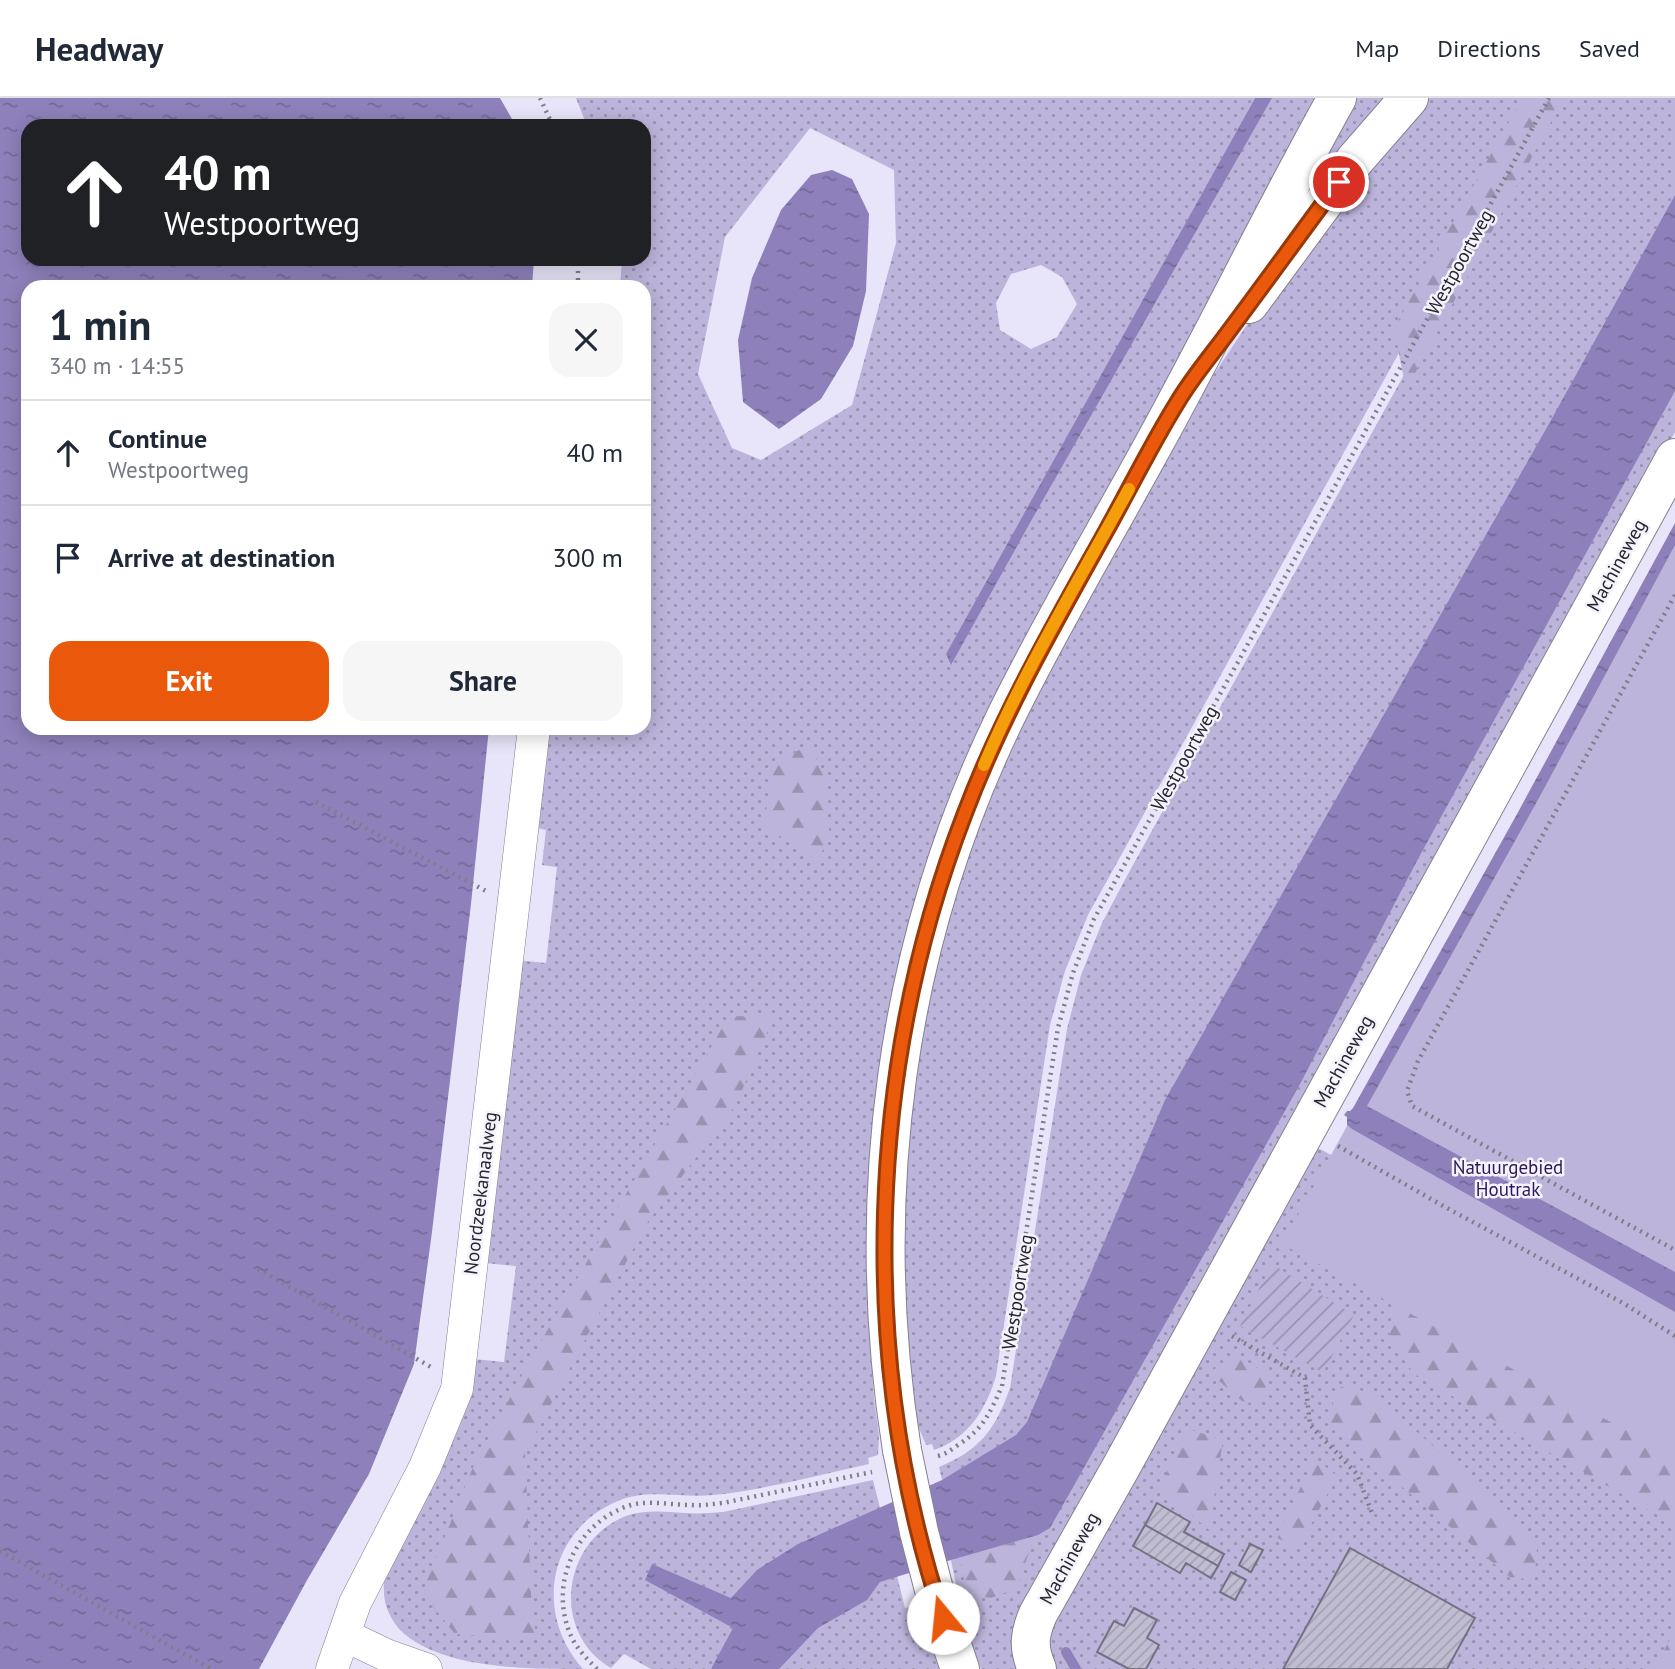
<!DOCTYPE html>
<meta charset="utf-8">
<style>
body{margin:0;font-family:"PT Sans",sans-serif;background:#f6f6f7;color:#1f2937;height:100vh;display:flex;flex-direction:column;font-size:26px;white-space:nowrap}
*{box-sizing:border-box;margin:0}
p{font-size:23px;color:#747a83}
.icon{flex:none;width:38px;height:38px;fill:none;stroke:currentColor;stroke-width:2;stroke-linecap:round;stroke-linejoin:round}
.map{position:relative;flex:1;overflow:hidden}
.details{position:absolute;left:21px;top:182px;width:630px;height:455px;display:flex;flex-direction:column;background:#fff;border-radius:21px;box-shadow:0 4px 18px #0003}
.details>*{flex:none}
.banner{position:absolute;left:21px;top:21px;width:630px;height:147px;border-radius:21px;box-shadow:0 4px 18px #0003;background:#202124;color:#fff;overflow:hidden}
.pin{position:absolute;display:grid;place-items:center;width:60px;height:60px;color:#fff;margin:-30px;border:4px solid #fff;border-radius:50%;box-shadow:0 2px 7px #0007}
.me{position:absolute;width:77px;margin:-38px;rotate:343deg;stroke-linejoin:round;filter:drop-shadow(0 0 5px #0008)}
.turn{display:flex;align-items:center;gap:24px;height:147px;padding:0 28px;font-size:32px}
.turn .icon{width:91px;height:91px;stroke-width:2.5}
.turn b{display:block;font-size:49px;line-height:60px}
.round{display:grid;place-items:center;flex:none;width:74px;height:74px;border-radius:21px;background:#f6f6f7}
.overview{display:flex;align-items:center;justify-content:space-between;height:119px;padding:0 28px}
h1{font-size:42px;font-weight:600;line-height:52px}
.action{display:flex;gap:14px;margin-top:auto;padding:14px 28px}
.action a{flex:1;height:80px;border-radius:21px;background:#ea580c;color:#fff;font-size:28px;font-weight:600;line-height:80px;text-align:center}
.action a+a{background:#f6f6f7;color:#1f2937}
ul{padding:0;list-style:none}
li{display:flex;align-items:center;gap:21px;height:105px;padding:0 28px;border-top:2px solid #e0e1e3}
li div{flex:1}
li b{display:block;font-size:26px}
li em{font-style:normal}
header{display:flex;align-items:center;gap:42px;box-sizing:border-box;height:98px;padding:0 35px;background:#fff;border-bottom:2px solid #e0e1e3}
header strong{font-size:33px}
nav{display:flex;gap:38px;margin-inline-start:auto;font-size:24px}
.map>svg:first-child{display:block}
.grass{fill:url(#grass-dots);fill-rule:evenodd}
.forest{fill:url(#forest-firs)}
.park{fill:#bcb4da}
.garden{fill:url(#garden-furrows)}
.water{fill:url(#water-ripples)}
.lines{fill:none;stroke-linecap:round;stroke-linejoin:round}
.stream{stroke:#8e81bb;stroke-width:10}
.building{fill:url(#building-hatch);stroke:#747184;stroke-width:2}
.street-casing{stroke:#848194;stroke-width:33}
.secondary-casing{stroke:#848194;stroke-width:40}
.primary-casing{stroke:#848194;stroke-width:40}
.path{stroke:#807d8b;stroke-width:4.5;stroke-dasharray:2 5;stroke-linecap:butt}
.street{stroke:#fff;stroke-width:32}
.secondary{stroke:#fff;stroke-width:38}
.primary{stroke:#fff;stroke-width:38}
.primary-bridge-casing{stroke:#848194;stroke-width:40;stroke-linecap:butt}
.primary-bridge{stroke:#fff;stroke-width:38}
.route-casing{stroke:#983908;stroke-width:18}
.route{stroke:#ea580c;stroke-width:12}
.slow{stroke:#f59e0b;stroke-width:12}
.labels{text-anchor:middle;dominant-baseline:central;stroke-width:5;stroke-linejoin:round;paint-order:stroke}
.street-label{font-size:19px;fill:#27252d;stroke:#f5f3fc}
.park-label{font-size:19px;fill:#30175d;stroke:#f5f3fc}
</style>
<header>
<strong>Headway</strong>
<nav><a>Map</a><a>Directions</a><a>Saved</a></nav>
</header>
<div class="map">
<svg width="1675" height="1571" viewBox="0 0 1675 1571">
<defs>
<pattern id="grass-dots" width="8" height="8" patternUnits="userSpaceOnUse" patternTransform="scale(1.75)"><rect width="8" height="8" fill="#bcb4da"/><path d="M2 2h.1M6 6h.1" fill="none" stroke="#9992b1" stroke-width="1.8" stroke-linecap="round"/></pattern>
<pattern id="forest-firs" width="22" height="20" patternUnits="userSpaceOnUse" patternTransform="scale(1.75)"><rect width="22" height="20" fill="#bcb4da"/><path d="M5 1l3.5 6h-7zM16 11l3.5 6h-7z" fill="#9992b1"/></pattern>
<pattern id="garden-furrows" width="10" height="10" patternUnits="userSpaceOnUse" patternTransform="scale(1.75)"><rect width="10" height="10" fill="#bcb4da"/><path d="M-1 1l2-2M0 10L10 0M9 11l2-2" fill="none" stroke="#9992b1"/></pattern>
<pattern id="water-ripples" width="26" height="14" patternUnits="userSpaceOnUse" patternTransform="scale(1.75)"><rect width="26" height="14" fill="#8e81bb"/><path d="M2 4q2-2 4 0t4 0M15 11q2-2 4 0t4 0" fill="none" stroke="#746998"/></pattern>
<pattern id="building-hatch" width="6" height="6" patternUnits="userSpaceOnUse" patternTransform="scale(1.75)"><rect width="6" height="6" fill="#c0bcd1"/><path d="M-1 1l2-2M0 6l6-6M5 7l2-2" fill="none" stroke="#a5a1b4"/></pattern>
</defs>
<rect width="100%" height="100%" fill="#e8e4f9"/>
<g class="grass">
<path d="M576,0H1255L947,556L1266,0H1330L998,596L888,926L872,1027L867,1144V1201L874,1300L879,1338L878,1357L868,1360L869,1366C818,1377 765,1392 713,1397C683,1400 651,1391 623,1401C549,1428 532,1514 583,1571C524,1571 439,1571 399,1531C384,1512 382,1498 385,1475L455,1339L473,1261L504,1264L516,1168L485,1165L515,862L546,865L557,769L542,767L546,732L534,729L543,630H644V189H620L622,161H644V28H587ZM810,30L894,72L896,145L852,307L761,362L732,350L698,276L725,139ZM1041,167L1062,179L1077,206L1057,239L1031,251L1000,232L996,205L1011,176Z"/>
<path d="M1356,0H1394L1302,116L1292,104Z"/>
<path d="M1420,0H1540L1088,817L1065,873L1050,927L996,1278C986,1311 969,1340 934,1352L932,1346L926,1347L918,1328L911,1282L904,1183L905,1075L924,908L972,736L1008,652L1080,514L1202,294L1263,203Z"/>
<path d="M1557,0H1675V334L1013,1537C1011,1550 1017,1560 1023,1571H981C968,1536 958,1499 951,1462L960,1459L939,1369C980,1352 995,1332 1010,1290L1067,931L1081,877L1102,825L1128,776Z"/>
<path d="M1315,1050L1322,1052L1675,1247V1571H1052L1048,1529Z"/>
<path d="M873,1382L905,1510L913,1509L923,1524L939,1571H651L624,1556L611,1570C550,1534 562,1443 626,1418C646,1411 665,1414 685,1415C698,1416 710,1415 723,1414Z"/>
</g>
<g class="forest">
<path d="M1522,0H1564L1406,292L1394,230Z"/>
<path d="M809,647L823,673L830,740L816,764L764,727L773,665Z"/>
<path d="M729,918L774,919L735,1008L647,1125L525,1355L532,1517L538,1542L455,1536L422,1495L473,1369L529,1264Z"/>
<path d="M1439,1175L1675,1280V1427L1414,1276L1388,1240L1395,1210Z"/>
<path d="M1236,1259L1272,1277L1258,1307L1242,1303L1209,1274Z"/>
<path d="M1348,1285L1385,1306L1448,1361L1537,1450L1534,1482L1510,1479L1329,1328L1335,1293Z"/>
<path d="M1185,1330L1223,1342L1209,1432L1160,1391Z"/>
<path d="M1315,1360L1337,1378L1298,1451L1276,1439Z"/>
<path d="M1038,1437L1029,1454L1020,1481L1007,1494L991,1500L976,1498L966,1488L960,1459Z"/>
<path d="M1675,1532V1571H1654Z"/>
</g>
<g class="park">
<path d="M1675,433V1359L1282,1146Z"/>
<path d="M1675,1544V1571H1660Z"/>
</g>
<path class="garden" d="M1272,1166L1354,1217L1323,1275L1240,1228Z"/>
<g class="water">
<path d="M0,0H500L516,28H28V161H534L532,189H28V630H489L471,806L432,1134L414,1266L369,1376L306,1484L259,1571H0Z"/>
<path d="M1255,0H1272L1031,423L951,567L946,556Z"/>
<path d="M832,72L852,81L869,116L866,193L853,248L821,301L779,331L743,304L738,242L752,180L781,112L811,77Z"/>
<path d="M1675,97V293L1418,761L1299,988L1050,1430L1038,1437L951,1462L880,1484L867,1502L818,1530L779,1571H711L733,1530L645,1482L652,1466L731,1500L757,1472L798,1446L942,1382L1016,1337L1027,1324L1165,1002L1550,324Z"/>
<path d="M1675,425V447L1539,700L1367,1008L1675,1174V1214L1352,1031L1347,1027V1019L1344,1017L1347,1013H1350L1353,1010L1517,716Z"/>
</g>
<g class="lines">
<path class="stream" d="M1066,1554L1076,1571"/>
</g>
<g class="building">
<path d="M1157,1405L1190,1424L1184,1434L1224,1456L1218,1468L1145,1427Z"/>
<path d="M1145,1427L1218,1468L1211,1480L1186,1465L1180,1475L1133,1448Z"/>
<path d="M1250,1446L1263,1452L1251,1474L1239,1467Z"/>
<path d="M1350,1450L1475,1520L1447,1571H1283Z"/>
<path d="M1231,1474L1246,1482L1235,1502L1220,1494Z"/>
<path d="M1134,1510L1157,1522L1147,1540L1159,1547L1146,1571H1129L1097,1554L1114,1523L1124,1528Z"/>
</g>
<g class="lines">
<defs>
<g id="street">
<path d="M344,1537L386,1557L426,1571"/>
<path d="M332,1571L355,1505L425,1369L457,1291L534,630"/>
</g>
<path id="secondary" d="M1037,1571C1028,1550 1029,1537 1038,1516L1120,1371L1675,360"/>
<g id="primary">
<path d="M1249,206L1355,62L1409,0"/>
<path d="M902,1352C862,1103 895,846 1006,618C1052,524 1106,434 1156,342C1218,229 1274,113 1337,0"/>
<path d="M937,1503L960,1571"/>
</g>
</defs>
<use href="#street" class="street-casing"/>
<use href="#secondary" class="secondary-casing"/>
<use href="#primary" class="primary-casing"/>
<g class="path">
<path d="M540,0L553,28"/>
<path d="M578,189V161"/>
<path d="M1675,497L1418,963L1407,993L1412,1008L1675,1152"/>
<path d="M316,704L486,793"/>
<path d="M1338,1048L1445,1109L1623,1205L1675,1238"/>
<path d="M258,1171L431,1269"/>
<path d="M1232,1238L1305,1280L1310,1327L1357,1376L1372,1415"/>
<path d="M938,1358C946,1356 951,1352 958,1347C984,1330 990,1315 1002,1288L1058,930L1073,875L1094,821L1238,564L1549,0"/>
<path d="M0,1453L211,1571"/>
<path d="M597,1571C588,1562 579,1553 573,1542C546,1489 575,1424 631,1407C650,1402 671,1407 691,1407C701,1408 712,1406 723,1405L872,1374"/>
</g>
<use href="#street" class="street"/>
<use href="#secondary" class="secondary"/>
<use href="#primary" class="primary"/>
<defs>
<path id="primary-bridge" d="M902,1352L919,1434L937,1503"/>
</defs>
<use href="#primary-bridge" class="primary-bridge-casing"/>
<use href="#primary-bridge" class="primary-bridge"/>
</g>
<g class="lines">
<defs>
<path id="route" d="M943,1520C857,1260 867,969 965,715C1002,617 1054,527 1105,435C1129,392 1151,347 1177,305C1193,278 1214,254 1232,229C1268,181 1303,132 1339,84"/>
</defs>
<use href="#route" class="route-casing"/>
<use href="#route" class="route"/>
<path class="slow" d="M984,667C1025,571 1079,482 1129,391"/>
</g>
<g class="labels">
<g class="street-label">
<text transform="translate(1459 164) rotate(-61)">Westpoortweg</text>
<text transform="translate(1616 467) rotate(-61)">Machineweg</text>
<text transform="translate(1184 660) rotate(-61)">Westpoortweg</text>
<text transform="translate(1343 963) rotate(-61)">Machineweg</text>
<text transform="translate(480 1095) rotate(-83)">Noordzeekanaalweg</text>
<text transform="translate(1017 1194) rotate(-81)">Westpoortweg</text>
<text transform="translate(1069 1460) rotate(-61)">Machineweg</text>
</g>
<g class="park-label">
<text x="1508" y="1069">Natuurgebied<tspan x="1508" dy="22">Houtrak</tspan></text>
</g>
</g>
</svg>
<div class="pin" style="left:1339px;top:84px;background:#d93025"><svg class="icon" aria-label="arrive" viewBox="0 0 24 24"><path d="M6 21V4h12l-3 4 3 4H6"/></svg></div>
<svg class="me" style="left:943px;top:1520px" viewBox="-20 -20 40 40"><circle r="19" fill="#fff"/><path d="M0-13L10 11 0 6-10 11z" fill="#ea580c"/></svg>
<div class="banner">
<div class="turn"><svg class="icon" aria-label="ahead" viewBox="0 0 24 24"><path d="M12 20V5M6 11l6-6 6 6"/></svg><div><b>40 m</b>Westpoortweg</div></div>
</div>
<section class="details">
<div class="overview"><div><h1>1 min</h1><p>340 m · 14:55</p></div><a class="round"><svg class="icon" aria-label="close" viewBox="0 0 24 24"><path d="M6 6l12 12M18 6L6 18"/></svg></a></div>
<ul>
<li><svg class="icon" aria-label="ahead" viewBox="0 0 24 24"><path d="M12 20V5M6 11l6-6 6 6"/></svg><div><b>Continue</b><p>Westpoortweg</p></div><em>40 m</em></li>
<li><svg class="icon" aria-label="arrive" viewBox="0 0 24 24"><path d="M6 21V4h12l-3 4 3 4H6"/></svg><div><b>Arrive at destination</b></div><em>300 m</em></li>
</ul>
<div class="action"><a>Exit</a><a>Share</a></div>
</section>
</div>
